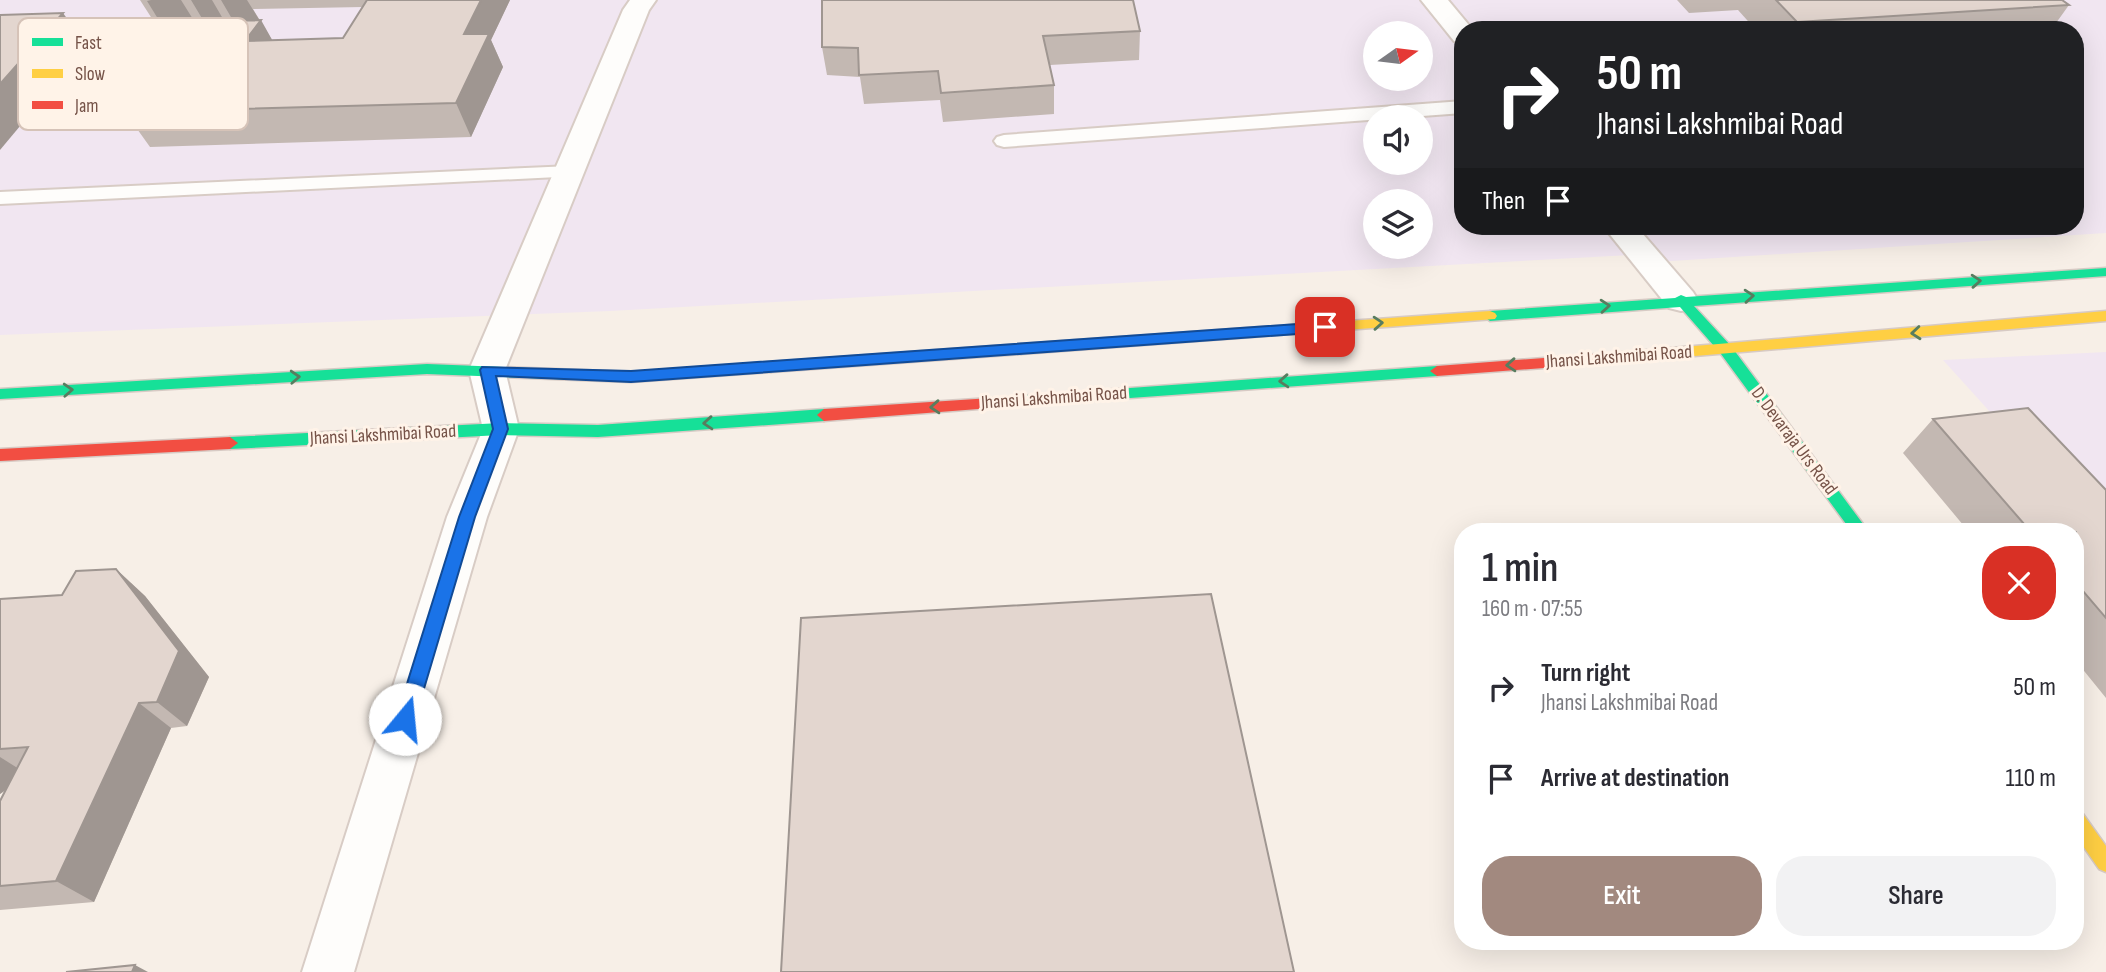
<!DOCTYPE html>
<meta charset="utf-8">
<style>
body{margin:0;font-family:"Sofia Sans Condensed",sans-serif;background:#f2f2f3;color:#2b2b33;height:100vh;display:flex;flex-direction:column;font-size:26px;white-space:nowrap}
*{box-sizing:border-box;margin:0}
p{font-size:23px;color:#7c7c81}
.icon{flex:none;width:38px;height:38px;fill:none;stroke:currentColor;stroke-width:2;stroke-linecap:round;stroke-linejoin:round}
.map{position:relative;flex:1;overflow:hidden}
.sheet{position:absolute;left:1454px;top:523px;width:630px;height:427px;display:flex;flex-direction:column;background:#fff;border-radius:28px;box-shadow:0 7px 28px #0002}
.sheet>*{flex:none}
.banner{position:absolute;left:1454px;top:21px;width:630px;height:214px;border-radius:28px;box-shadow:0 7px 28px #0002;background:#202124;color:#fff;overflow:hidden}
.needle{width:46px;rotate:76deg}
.fabs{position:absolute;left:1363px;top:21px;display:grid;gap:14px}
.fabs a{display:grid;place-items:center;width:70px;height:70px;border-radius:50%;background:#fff;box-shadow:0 7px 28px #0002;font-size:35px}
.pin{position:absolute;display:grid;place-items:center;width:60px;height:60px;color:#fff;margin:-30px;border-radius:14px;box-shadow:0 4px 10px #0006}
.me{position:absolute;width:77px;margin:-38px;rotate:17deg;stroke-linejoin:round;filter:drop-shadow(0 0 5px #0008)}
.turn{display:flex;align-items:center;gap:24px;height:147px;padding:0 28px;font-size:32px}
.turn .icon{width:91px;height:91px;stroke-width:2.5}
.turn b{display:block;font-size:49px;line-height:60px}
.then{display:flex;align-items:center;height:66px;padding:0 28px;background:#0003;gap:14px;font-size:26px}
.round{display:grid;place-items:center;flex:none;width:74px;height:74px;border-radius:28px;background:#f2f2f3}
.headline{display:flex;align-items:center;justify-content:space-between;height:119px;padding:0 28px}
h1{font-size:42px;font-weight:600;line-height:52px}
.button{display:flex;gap:14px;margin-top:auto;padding:14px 28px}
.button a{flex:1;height:80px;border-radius:28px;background:#a2897f;color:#fff;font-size:28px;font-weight:600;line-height:80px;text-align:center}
.button a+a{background:#f2f2f3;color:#2b2b33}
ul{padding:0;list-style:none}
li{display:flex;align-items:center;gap:21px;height:91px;padding:0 28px}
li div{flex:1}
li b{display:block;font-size:26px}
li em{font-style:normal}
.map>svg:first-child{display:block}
.education{fill:#f1e6f1;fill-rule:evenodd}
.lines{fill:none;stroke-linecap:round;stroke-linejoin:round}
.lane-casing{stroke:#d8ccc5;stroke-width:4}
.street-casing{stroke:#d8ccc5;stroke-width:4}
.fast-casing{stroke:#d7cac4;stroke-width:3}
.slow-casing{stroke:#d7cac4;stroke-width:3}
.jam-casing{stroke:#d7cac4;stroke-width:3}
.lane{fill:#fefdfb;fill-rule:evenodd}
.street{fill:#fefdfb;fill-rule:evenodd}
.fast{fill:#16e098;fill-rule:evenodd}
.slow{fill:#ffcf43;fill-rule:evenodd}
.jam{fill:#f24e42;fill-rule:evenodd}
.wall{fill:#c3b8b2;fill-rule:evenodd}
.shaded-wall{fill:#9f9691}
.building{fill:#e3d6cf;stroke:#9f9691;stroke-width:2}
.oneway{stroke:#587d5f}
.route{fill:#1a73e8;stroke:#114b97;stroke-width:2}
.labels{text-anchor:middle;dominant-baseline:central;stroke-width:6;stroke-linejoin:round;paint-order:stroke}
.street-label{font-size:19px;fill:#755247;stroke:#fff3e8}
.key{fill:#fff3e8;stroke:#d6c3b8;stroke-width:2}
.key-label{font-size:19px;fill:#755247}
</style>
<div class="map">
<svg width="2106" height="972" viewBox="0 0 2106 972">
<rect width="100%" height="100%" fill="#f7efe7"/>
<g class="education">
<path d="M0,0H2106V233L1656,262L1649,254L610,311L0,335ZM1463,30H2076V226H1463ZM1376,33H1421V79H1376ZM1376,117H1421V163H1376ZM1376,201H1421V247H1376Z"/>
<path d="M2106,352V540L1943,360Z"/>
</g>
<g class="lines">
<defs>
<g id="lane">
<path d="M1463,101V113L1004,147L997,145L994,141L997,137L1004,135Z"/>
<path d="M571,166L578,168L581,172L578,176L0,204V192Z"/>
</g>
<g id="street">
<path d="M630,0H656L649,10L505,370L519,429L487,517L354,972H302L447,517L483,429L469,370L623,10Z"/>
<path d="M1421,0H1448L1473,30H1463V43L1454,41Z"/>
<path d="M1603,226H1636L1693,292L1698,300L1693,308L1681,311L1669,308Z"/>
</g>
<g id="fast">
<path d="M2106,268V276L1694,306L1731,346L1869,532H1852L1721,354L1680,307L1490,321L1483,316L1490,311L1675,298L1681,295L1686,297Z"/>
<path d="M771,362L778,367L771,372L631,382L427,374L0,399V389L427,364L631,372Z"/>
<path d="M1437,366L1444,371L1437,376L991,408L984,403L991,398Z"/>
<path d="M824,409L831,415L824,421L598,437L501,435L230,449L222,443L230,437L501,423L598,425Z"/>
</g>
<g id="slow">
<path d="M1490,311L1495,313L1497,316L1495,319L1021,354L1014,349L1021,344Z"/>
<path d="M2106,311V321L1624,362L1617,357L1624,352Z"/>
<path d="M2076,812L2083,814L2106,846V872L2099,869L2076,836Z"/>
</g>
<g id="jam">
<path d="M1021,344L1028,349L1021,354L771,372L764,367L771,362Z"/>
<path d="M1624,352L1631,357L1624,362L1437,376L1430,371L1437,366Z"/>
<path d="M991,398L998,403L991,408L824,421L817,415L824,409Z"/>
<path d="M230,437L238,443L230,449L0,461V449Z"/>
</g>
</defs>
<use href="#lane" class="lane-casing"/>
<use href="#street" class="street-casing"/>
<use href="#fast" class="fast-casing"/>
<use href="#slow" class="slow-casing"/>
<use href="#jam" class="jam-casing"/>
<use href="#lane" class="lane"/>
<use href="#street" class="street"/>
<use href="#fast" class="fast"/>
<use href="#slow" class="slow"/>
<use href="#jam" class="jam"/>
</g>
<g class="wall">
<path d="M140,0H510L491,40L503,67L471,137L150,147L125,112L194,25L168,35L158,28ZM363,7L343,38L272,40L253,9Z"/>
<path d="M1677,0H2062L2069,5L2051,30H1756L1738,10L1689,13Z"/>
<path d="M1140,31L1139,60L1050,65L1054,85V114L943,122L940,100L864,104L860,77L827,75L822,47Z"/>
<path d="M1933,419L2106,490V698L2076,661V532H1969L1903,453Z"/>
<path d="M116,569L145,596L209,677L187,726L171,728L94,902L0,910V801L6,790L0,794V599L62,595Z"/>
</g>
<g class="shaded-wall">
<path d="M151,0H181L196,24L168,35L147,1Z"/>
<path d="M191,0H212L226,24L209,30Z"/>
<path d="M221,0H247L260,21L261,20L280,54L245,41Z"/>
<path d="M481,0H510L491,40L503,67L471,137L456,103L464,34Z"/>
<path d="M63,13L87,46L0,150V84Z"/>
<path d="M116,569L145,596L209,677L187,726L157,702Z"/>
<path d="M139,703L171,728L94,902L56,881Z"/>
<path d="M0,757L27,774L0,794Z"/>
<path d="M135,965L148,972H132Z"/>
</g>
<g class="building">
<path d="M367,0H481L464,34H489L456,103L125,112L197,22L261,20L245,41L343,38Z"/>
<path d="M822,0H1133L1140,31L1043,36L1054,85L941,93L938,71L859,75L858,48L822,47Z"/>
<path d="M1776,0H2062L2069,5L1797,22Z"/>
<path d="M63,13L0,84V15Z"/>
<path d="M2028,408L2106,490V618L2076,583V532H2031L1933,419Z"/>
<path d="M116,569L179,651L157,702L139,703L56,881L0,886V801L28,747L0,749V599L62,595L76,571Z"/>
<path d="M1211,594L1294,972H781L801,618Z"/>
<path d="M135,965L132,972H66Z"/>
</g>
<defs><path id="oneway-chevron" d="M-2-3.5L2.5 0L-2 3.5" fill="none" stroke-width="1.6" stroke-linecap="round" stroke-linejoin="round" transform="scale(1.75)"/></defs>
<g class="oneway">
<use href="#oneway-chevron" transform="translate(1976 281) rotate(-4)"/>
<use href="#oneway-chevron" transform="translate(1749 296) rotate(-4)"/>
<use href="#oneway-chevron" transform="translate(1605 306) rotate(-4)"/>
<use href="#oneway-chevron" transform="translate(1378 323) rotate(-4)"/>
<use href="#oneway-chevron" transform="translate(1916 333) rotate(175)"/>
<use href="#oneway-chevron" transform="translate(1511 365) rotate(176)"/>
<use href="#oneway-chevron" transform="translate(295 377) rotate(-3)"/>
<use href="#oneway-chevron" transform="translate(1284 381) rotate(176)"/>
<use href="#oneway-chevron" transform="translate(68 390) rotate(-3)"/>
<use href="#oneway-chevron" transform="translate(935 407) rotate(176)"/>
<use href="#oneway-chevron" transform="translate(708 423) rotate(176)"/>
</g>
<path class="route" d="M1325,322L1332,327L1325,332L631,382L496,376L508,429L475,517L415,719L412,725L405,727L399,725L396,719L459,517L493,429L480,370L482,367L631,371Z"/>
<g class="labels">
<g class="street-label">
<text transform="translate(1619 357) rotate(-4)">Jhansi Lakshmibai Road</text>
<text transform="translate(1054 398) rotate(-4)">Jhansi Lakshmibai Road</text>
<text transform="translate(383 435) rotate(-3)">Jhansi Lakshmibai Road</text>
<text transform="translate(1794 441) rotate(53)">D. Devaraja Urs Road</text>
</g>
</g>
<rect x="18" y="18" width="230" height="112" rx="10" class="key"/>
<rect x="32" y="38" width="31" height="8" fill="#16e098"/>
<rect x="32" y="69" width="31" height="9" fill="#ffcf43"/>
<rect x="32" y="101" width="31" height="8" fill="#f24e42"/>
<g class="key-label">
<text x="75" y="49">Fast</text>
<text x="75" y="80">Slow</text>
<text x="75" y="112">Jam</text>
</g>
</svg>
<div class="fabs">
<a><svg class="needle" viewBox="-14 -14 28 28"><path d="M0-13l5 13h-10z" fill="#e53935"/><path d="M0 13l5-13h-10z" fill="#7c7c81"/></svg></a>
<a><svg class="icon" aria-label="sound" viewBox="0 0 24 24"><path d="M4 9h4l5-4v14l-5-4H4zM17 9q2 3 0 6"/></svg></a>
<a><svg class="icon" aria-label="layers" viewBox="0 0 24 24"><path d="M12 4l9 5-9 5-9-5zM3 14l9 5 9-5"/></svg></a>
</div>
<div class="pin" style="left:1325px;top:327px;background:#d93025"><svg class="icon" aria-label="arrive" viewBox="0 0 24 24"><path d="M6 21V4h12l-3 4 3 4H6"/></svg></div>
<svg class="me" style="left:405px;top:719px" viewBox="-20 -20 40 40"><circle r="19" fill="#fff"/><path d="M0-13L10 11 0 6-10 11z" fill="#1a73e8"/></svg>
<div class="banner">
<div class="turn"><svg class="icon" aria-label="right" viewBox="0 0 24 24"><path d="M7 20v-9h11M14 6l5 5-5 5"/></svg><div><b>50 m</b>Jhansi Lakshmibai Road</div></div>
<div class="then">Then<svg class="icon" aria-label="arrive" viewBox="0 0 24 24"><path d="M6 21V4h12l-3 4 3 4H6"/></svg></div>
</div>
<section class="sheet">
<div class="headline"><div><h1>1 min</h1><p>160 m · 07:55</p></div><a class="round" style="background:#d93025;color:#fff"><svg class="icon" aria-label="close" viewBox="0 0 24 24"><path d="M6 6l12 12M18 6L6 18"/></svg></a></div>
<ul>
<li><svg class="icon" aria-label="right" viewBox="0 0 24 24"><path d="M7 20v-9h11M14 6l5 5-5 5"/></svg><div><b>Turn right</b><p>Jhansi Lakshmibai Road</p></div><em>50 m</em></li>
<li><svg class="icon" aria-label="arrive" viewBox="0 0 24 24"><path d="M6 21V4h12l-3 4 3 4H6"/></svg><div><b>Arrive at destination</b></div><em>110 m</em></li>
</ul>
<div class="button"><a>Exit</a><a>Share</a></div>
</section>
</div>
